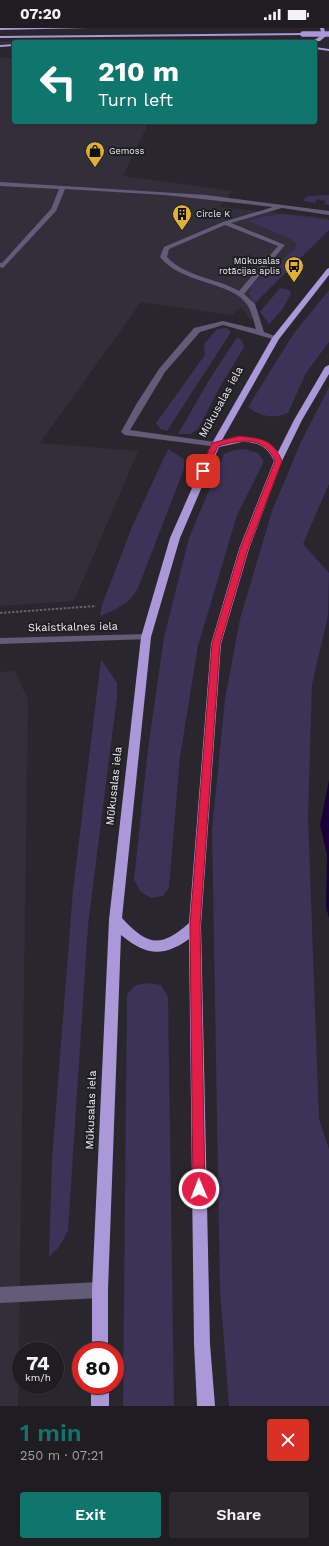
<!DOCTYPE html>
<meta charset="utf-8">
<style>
body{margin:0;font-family:"Work Sans",sans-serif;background:#2c2a2f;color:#f1f3f6;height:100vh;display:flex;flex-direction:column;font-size:15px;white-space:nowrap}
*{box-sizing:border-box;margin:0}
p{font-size:13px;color:#a1a2a5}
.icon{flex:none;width:22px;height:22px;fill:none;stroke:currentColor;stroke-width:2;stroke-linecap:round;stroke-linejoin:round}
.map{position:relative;height:1378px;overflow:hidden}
.panel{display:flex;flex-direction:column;background:#1f1d22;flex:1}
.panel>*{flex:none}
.top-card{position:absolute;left:12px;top:12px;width:305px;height:84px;border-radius:4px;box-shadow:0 1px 3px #0004,0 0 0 1px #3c3b40;background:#0f766e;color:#fff;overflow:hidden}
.speed{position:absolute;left:12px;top:1314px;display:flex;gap:8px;font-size:20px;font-weight:700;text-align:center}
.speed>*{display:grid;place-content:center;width:52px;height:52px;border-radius:50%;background:#1f1d22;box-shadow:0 1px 3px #0004,0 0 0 1px #3c3b40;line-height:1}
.speed small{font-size:10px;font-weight:400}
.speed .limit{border:6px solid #d22;background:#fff;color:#111}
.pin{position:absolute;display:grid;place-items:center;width:34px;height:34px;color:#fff;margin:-17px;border-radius:8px;box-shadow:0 2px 6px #0006}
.me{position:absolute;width:44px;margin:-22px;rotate:359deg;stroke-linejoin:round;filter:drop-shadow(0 0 3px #0008)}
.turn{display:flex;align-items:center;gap:14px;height:84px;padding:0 20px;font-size:18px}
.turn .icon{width:52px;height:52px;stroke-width:2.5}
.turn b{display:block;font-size:28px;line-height:34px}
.round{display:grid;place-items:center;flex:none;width:42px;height:42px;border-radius:4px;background:#2c2a2f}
.head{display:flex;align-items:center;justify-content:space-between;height:68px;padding:0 20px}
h1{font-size:24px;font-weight:600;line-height:30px;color:#0f766e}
.button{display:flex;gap:8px;margin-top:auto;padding:8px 20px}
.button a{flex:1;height:46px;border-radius:4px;background:#0f766e;color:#fff;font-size:16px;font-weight:600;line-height:46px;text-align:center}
.button a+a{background:#2c2a2f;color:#f1f3f6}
.status{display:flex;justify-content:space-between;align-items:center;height:28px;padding:0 20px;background:#1f1d22;direction:ltr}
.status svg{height:11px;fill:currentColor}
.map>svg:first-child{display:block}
.built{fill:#322f3b}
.green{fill:#3d3258}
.water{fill:#190138}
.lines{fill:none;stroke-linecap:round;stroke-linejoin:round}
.path{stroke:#646268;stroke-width:2;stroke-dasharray:2.5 1.5;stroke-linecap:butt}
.service{fill:#635c78;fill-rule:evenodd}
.minor{fill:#635c78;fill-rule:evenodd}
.trunk{fill:#aa98d8;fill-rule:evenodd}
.trunk-bridge{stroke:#aa98d8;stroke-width:5.5}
.route{fill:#e11d48;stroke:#92132f}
.labels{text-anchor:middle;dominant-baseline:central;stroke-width:4;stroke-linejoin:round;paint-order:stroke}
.far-poi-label{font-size:9px;fill:#eeedf1;stroke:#1f1e23;text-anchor:start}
.street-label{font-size:11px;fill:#eeedf1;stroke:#1f1e23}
</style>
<div class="status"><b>07:20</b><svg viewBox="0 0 49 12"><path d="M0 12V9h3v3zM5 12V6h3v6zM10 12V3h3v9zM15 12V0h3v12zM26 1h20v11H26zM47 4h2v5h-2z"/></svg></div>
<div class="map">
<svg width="329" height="1378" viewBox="0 0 329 1378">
<rect width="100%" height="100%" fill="#29272d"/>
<g class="built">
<path d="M0,29L14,30V94H149L123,148L232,163L220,179L329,190L251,269L258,284L251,292L241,279L232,287L141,274L40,415L138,423L74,573L0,578Z"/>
<path d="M15,643L28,672L18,1378H0V644Z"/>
</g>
<g class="green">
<path d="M313,11L293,14L0,15V14Z"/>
<path d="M329,167V177L324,176L326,173L318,171L315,175L304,173V171L309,168Z"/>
<path d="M283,186L329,192V202L254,276L249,265L252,257L295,221L296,216L291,211L248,193L261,189Z"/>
<path d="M280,260L290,262L291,266L282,282L269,296L260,284Z"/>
<path d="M329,262V314L306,345L288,385C273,391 261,389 248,379L294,305Z"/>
<path d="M227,300L231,304L167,403L160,401L156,395L205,327L204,316L217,301Z"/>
<path d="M237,309L242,313L244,319L221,357L198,401L190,406H178L208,354Z"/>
<path d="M329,359V456L303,516L329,545L328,588L312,656L308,789L319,1091L329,1121V1378H229L220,1262L212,801L225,671L240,591L272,483L300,416Z"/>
<path d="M168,421L184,431V441L138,560C129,576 117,581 100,588L102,577L132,499Z"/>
<path d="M245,421L258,425L264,433L237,487L198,618L180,729L169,860L163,868L151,870L141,864L134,852L148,721L164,609L189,510L224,426L234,422Z"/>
<path d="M101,631L117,655V669L88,897L68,1203L59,1219L49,1229L52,1131L73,862Z"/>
<path d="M149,955L161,957L168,969L174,1378H123L127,966L136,957Z"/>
</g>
<path class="water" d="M329,752V890L326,879L327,827L320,797Z"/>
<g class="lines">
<path class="path" d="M0,585L96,578"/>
<g class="service">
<path d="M0,154L206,167L329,183V187L282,180L231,195L285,217L244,266L255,276L264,304L280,310L276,312L223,297L200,304L165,344L130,402L215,414L218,415V419L125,407L121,404L137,375L159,341L194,300L223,293L256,301C254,294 252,285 248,278C234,253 182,257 160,229L164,219L223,194L273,179L165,167L65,161L56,183L3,240L0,239V235H2L51,181L59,161L0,158ZM225,197L278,218L239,263C215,249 187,250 167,229L169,221Z"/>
<path d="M100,1254L106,1256L108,1262L106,1268L100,1270L0,1275V1259Z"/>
</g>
<path class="minor" d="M146,606L151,609L150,611L0,616V610Z"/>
<g class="trunk">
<path d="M0,0H88L0,2Z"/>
<path d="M320,0H324L326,8L320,13L308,14L316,11L322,7Z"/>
<path d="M305,5L303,7L0,10V8Z"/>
<path d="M14,16V18L0,19V17Z"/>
<path d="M315,19L329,21V23L315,21Z"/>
<path d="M329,240V247L279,311L222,412C242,408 264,406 278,424L294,392L325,339L329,337V346L302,392L282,433L249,521L221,616L201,897L210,1316L215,1378H197L194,1316L189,911C163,930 145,927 121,907L108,1262V1323H92V1262L109,892L141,609L170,510L211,417L272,310L327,241ZM242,414C258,414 267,418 274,433L239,521L211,616L189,895C160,921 147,917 122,890L151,609L180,510L219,419Z"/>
<rect x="91" y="1357" width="18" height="21"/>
</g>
<path class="trunk-bridge" d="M303,6H329"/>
</g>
<path class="route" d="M239,408C261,411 272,410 282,433L248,521L220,616L200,897L205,1161L204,1165L199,1167L195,1165L193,1161L190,897L212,616L240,521L275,433C264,407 240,412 218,418L207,443L201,445L200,443L212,415Z"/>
<defs>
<symbol id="shop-pin" viewBox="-11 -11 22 30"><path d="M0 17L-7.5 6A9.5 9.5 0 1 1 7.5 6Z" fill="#e0b034" stroke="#1f1e23"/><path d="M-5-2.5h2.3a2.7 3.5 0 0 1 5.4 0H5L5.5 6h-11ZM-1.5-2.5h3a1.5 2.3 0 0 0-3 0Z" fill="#111"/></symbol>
<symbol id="building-pin" viewBox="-11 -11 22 30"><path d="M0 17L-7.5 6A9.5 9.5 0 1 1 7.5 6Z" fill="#e0b034" stroke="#1f1e23"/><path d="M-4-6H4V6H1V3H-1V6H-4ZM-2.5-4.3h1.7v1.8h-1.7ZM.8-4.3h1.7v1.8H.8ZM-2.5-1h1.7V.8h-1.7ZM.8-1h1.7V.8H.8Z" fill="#111"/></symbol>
<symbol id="bus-pin" viewBox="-11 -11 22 30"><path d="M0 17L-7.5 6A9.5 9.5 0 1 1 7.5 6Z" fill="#e0b034" stroke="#1f1e23"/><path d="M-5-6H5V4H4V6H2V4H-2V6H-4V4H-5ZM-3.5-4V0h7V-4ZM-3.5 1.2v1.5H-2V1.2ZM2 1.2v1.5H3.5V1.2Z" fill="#111"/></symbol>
</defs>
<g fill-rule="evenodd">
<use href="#shop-pin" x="84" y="112" width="22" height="30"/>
<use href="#building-pin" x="171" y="175" width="22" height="30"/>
<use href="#bus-pin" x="283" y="227" width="22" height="30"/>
</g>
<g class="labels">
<g class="far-poi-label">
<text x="109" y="123">Gemoss</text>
<text x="196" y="186">Circle K</text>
<text x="280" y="233" text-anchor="end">Mūkusalas<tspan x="280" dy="10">rotācijas aplis</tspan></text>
</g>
<g class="street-label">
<text transform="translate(221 374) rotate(-61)">Mūkusalas iela</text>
<text transform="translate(73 599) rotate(-1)">Skaistkalnes iela</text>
<text transform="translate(114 758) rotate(-84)">Mūkusalas iela</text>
<text transform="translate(91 1082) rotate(-88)">Mūkusalas iela</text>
</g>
</g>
</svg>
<div class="speed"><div>74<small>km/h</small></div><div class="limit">80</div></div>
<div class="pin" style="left:203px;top:443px;background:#d93025"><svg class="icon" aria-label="arrive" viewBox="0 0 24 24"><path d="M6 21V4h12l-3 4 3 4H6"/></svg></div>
<svg class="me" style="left:199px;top:1161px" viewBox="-20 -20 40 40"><circle r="17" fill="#e11d48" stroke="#fff" stroke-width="3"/><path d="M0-11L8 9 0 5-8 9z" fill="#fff"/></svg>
<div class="top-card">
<div class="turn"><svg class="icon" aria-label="left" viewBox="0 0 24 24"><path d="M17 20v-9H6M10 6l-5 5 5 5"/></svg><div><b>210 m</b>Turn left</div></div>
</div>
</div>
<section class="panel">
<div class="head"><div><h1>1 min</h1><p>250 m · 07:21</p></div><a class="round" style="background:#d93025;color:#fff"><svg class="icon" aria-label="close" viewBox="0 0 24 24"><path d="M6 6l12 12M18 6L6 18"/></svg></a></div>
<div class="button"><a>Exit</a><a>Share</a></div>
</section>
